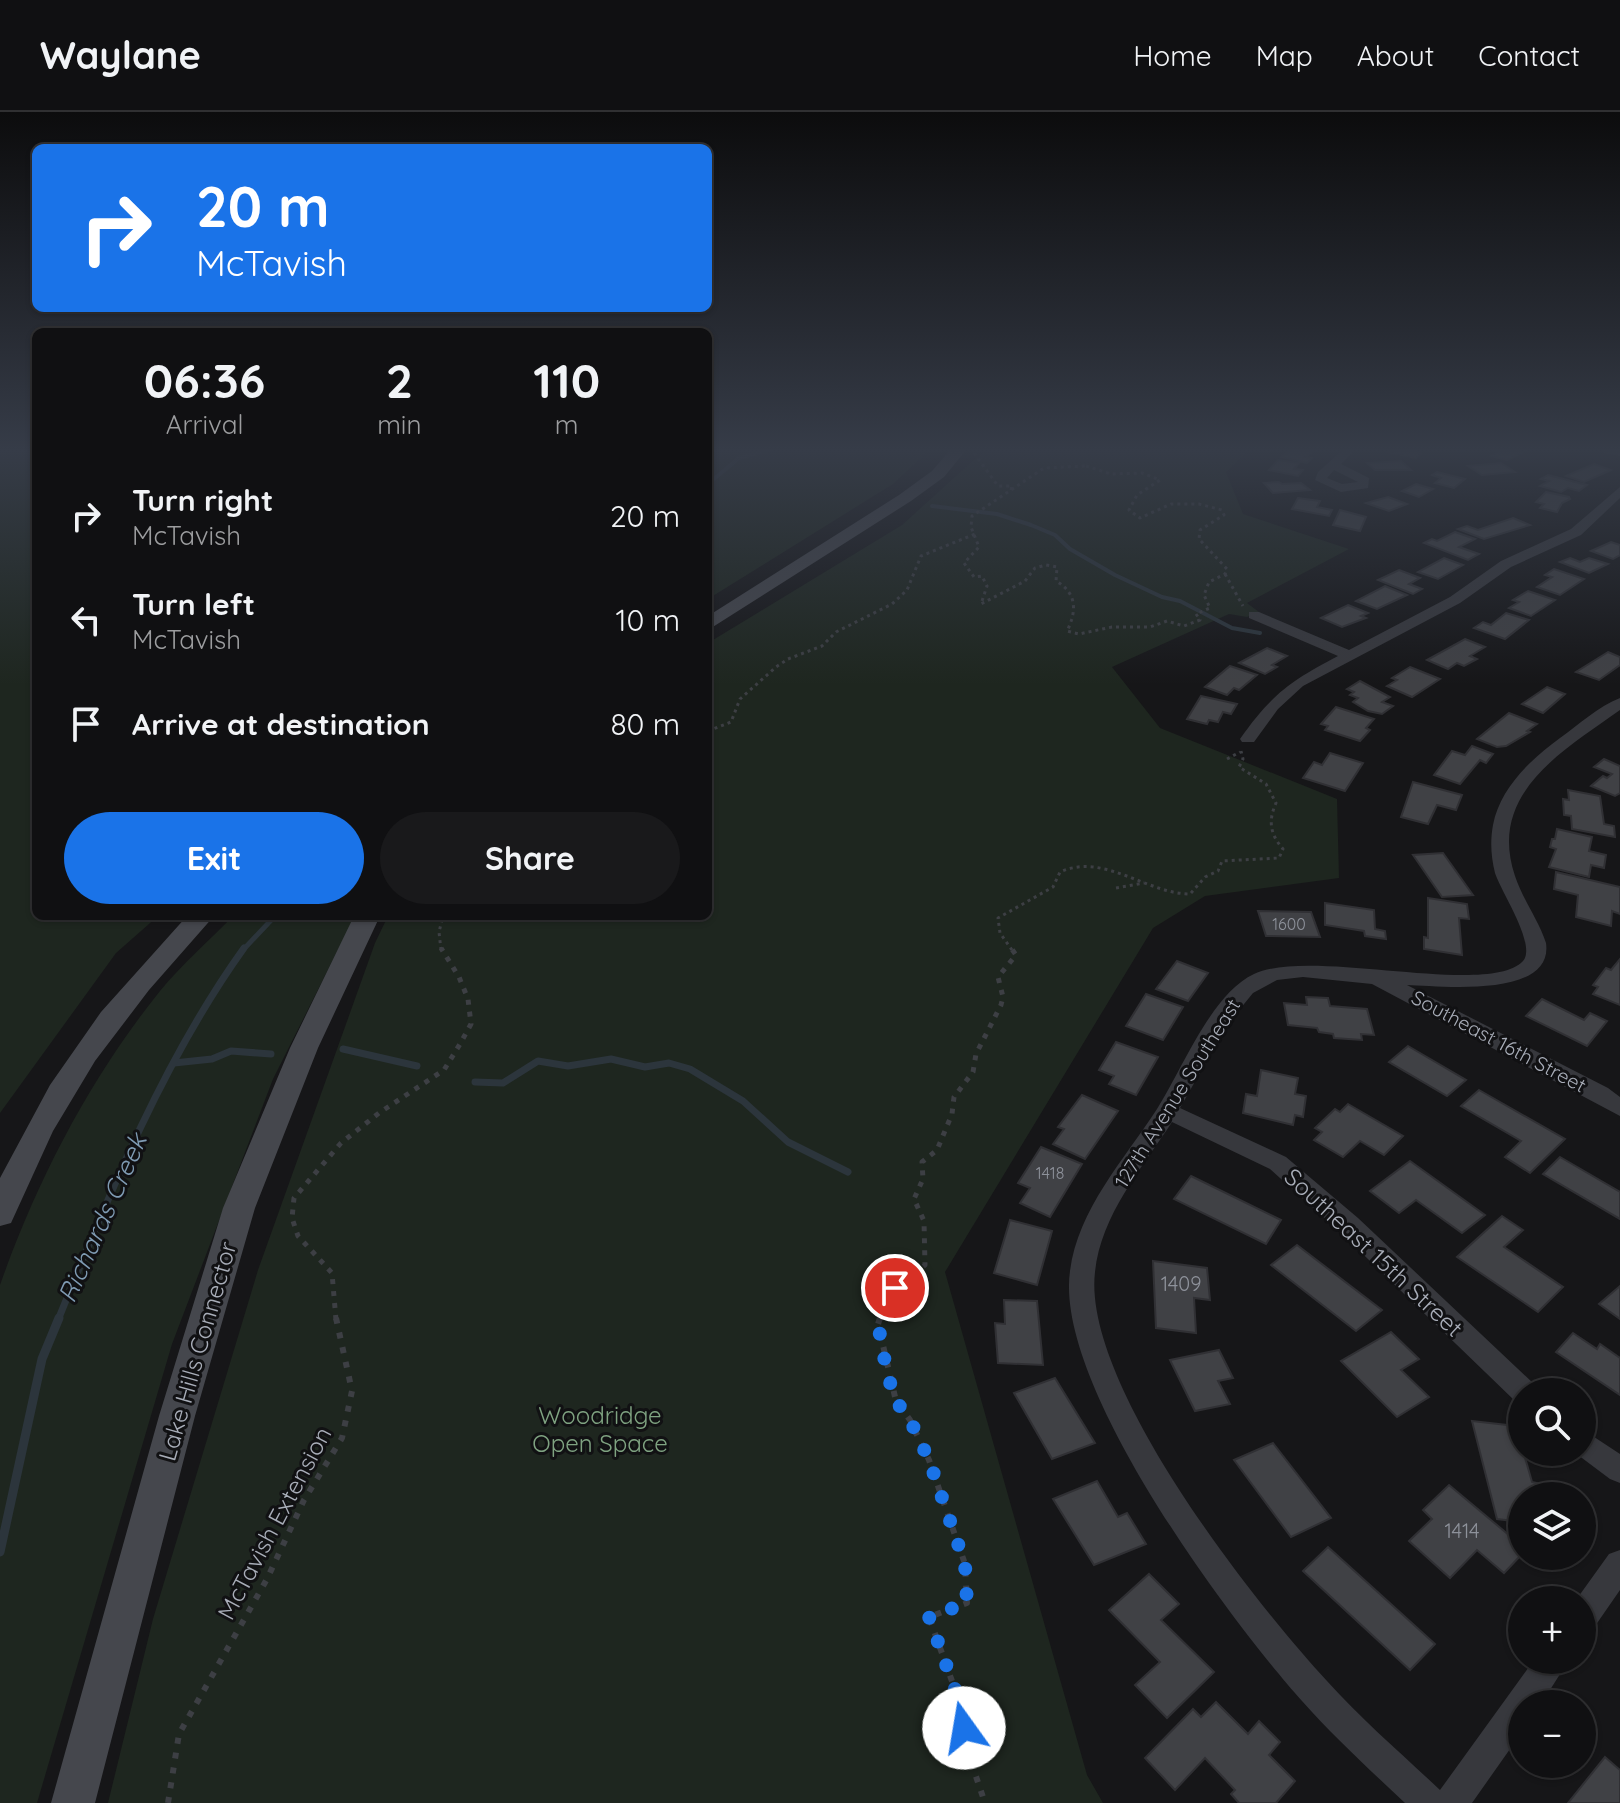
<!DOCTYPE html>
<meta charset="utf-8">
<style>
body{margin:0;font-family:Quicksand,sans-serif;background:#19191b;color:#f1f3f6;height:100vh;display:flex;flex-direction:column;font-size:30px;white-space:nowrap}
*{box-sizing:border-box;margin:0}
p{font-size:26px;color:#9c9d9f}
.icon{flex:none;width:44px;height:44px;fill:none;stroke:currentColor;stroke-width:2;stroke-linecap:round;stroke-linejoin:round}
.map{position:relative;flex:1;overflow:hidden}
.details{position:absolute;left:32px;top:216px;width:680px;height:592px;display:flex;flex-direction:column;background:#101012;border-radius:12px;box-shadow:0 2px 6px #0004,0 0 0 2px #303032}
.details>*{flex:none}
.guide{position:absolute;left:32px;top:32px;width:680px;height:168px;border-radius:12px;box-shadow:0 2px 6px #0004,0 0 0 2px #303032;background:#1a73e8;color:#fff;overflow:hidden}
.controls{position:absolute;left:1508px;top:1266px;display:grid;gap:16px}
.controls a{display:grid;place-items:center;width:88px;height:88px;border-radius:50%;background:#101012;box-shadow:0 2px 6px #0004,0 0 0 2px #303032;font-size:40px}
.pin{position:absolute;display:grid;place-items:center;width:68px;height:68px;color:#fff;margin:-34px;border:4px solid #fff;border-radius:50%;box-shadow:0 2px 8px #0007}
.me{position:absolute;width:88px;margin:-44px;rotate:347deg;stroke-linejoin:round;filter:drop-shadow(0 0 6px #0008)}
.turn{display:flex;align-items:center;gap:28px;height:168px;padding:0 32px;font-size:36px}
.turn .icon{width:104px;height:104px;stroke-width:2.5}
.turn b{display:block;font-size:56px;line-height:68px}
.eta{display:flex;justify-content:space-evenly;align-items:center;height:136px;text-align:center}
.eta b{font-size:48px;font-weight:800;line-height:56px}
.primary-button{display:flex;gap:16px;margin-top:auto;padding:16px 32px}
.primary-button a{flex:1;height:92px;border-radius:48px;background:#1a73e8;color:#fff;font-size:32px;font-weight:800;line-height:92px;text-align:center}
.primary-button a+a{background:#19191b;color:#f1f3f6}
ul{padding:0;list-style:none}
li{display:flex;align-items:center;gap:24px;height:104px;padding:0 32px}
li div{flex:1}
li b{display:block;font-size:30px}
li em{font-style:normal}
header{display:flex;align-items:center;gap:48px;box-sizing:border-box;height:112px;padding:0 40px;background:#101012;border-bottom:2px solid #303032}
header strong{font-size:38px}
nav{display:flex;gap:44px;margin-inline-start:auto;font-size:28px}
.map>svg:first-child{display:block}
.green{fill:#1e261f}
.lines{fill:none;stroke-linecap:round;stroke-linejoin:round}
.stream-far3{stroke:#2c353c;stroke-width:4}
.stream-far2{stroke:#2c353c;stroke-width:5}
.stream-far1{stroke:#2c353c;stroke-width:7}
.stream{stroke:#2c353c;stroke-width:9}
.building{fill:#404145;stroke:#303034;stroke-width:2}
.path-far2{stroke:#3d3f44;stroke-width:3;stroke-dasharray:3 4;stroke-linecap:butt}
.path-far1{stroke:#3d3f44;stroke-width:5;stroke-dasharray:5 7;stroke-linecap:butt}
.path{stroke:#3d3f44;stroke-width:6;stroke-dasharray:6 9;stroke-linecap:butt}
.minor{fill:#37383d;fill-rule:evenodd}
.secondary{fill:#45474d;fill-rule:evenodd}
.route{stroke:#1a73e8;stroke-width:14;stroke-dasharray:0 25.2}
.labels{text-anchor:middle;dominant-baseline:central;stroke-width:6;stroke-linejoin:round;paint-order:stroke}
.number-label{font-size:16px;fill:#8e929b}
.street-label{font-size:20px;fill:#a8adb8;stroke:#111113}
.near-number-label{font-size:20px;fill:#8e929b}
.near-street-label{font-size:24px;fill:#a8adb8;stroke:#111113}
.near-park-label{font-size:24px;fill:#7fa381;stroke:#111113}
.near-water-label{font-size:26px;font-style:italic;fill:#7f9bb3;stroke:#111113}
</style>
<header>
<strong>Waylane</strong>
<nav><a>Home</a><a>Map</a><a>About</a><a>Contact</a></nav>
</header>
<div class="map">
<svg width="1620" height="1691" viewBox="0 0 1620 1691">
<rect width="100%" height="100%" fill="#161618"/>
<g class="green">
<path d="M0,337H36V804H158L116,841L0,1001Z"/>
<path d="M708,337H931L893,372L708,487Z"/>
<path d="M986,337H1250L1226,360L1243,402L1349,437L1247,491L1259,500L1247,505L1229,502L1112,555L1160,616L1337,687L1339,766L1205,784L1153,816L945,1160L1087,1663L1103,1691H108L153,1507L258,1158L375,831L388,804H708V531L902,413Z"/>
<path d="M233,804H355L273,967L172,1232L37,1691H0V1173C37,1068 90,966 160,879C182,852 209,829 233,804Z"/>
</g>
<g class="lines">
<g class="stream-far3">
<path d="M708,372L739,346L772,337"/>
<path d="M932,394L997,402L1031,413L1055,423L1070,437L1115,463L1162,485L1180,489L1232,516L1260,521"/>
</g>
<path class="stream-far2" d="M243,838L275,804"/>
<g class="stream-far1">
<path d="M343,937L417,954"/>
<path d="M174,951L212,947L231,939L271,942"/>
<path d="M475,970L503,971L538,949L568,954L611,947L645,955L669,951L690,957L743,989L788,1030L848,1060"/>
<path d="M58,1208C110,1080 163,949 244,836"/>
</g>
<path class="stream" d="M0,1440L42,1247L59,1206"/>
</g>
<g class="building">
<path d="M1291,337H1301L1314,339L1305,345L1312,346L1307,351L1281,345Z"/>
<path d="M1390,337H1413L1421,341L1416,346L1387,340Z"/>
<path d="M1491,337H1512L1524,340L1507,348L1491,344L1500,339Z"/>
<path d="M1278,348L1299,351L1294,357L1303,358L1298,364L1269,358Z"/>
<path d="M1401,349L1411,358H1375L1367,351Z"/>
<path d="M1501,351L1515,360L1482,363L1468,354Z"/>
<path d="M1594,352L1611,358L1584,370L1566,364Z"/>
<path d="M1437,360L1465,367L1454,376L1435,371L1441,366L1432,363Z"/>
<path d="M1548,363L1587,373L1579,379L1568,376L1561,380L1540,374L1549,369L1541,367Z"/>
<path d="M1279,370L1282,372L1301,371L1310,378L1273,381L1264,371Z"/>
<path d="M1416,372L1433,377L1419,385L1402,379Z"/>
<path d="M1546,380L1569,385L1570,387L1562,391L1557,400L1540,396L1544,392L1536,390Z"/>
<path d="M1388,385L1407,392L1389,399L1366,391Z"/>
<path d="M1298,386L1320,389L1317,395L1332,398L1329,404L1292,397Z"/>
<path d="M1340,398L1366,405L1360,419L1333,413Z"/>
<path d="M1513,406L1530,413L1484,427L1458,417L1467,414L1478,418Z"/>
<path d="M1455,420L1475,427L1459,435L1479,442L1468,448L1424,431L1432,427L1437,429Z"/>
<path d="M1611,430L1620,433V443L1613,447L1591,439Z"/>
<path d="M1444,446L1463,453L1438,467L1418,460Z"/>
<path d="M1570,446L1580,450L1589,446L1608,452L1589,461L1560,450Z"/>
<path d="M1554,457L1584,467L1560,483L1537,475L1552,465L1545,463Z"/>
<path d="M1399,458L1420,466L1409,472L1422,477L1413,482L1378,468Z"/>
<path d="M1385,474L1407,483L1377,497L1356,489Z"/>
<path d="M1528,479L1555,488L1531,504L1509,496L1519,490L1513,488Z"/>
<path d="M1348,493L1368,501L1361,504L1366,506L1342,515L1321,506Z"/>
<path d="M1506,501L1529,508L1505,527L1474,516L1483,510L1491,513Z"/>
<path d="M1465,527L1485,535L1470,544L1477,547L1464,554L1457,551L1448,557L1427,548Z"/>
<path d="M1267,536L1287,544L1272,553L1277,555L1265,562L1239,551Z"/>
<path d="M1608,540L1620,545V553L1599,568L1576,560Z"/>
<path d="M1230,554L1257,563L1239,578L1234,576L1227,583L1205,575Z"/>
<path d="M1410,555L1440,567L1412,585L1387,574L1397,568L1392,566Z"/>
<path d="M1360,569L1390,585L1382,590L1393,594L1382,602L1368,599L1353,590L1358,586L1350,583L1354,580L1347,577Z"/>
<path d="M1547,575L1565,582L1543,601L1522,592Z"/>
<path d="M1201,584L1237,592L1231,602L1223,600L1218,610L1209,608L1207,612L1187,607Z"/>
<path d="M1336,595L1374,607L1366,616L1370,618L1360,629L1325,618L1328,614L1321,612Z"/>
<path d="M1509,601L1537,612L1527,619L1530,620L1506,634L1497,635L1477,627Z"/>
<path d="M1472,634L1493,642L1486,651L1480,648L1460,672L1434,663L1452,639L1465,643Z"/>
<path d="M1330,641L1363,651L1345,679L1303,666L1314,650L1322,653Z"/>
<path d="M1604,647L1620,654V681L1615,684L1591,674L1603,664L1607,666L1612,662L1594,655Z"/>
<path d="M1413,670L1462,683L1456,698L1437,693L1428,712L1401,705Z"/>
<path d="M1568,678L1600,684L1604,712L1614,714L1615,725L1572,717L1571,704L1564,703L1563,687L1569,688Z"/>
<path d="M1557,717L1592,725L1589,739L1606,743L1604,756L1591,753L1589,765L1549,755L1556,737L1550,735L1552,727H1555Z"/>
<path d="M1443,741L1473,783L1442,785L1413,743Z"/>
<path d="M1556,760L1620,775V802L1612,799L1611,814L1576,805L1578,783L1554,777Z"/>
<path d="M1428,786L1467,792L1469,807L1459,806L1462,843L1424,837V825L1428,826Z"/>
<path d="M1325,791L1374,798L1375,817L1385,819L1386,827L1365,824L1364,819L1325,813Z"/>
<path d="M1258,799L1311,800L1320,825L1266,824Z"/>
<path d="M1620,847V893L1593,882L1598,875L1593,873L1606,856L1611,858Z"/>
<path d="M1177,849L1208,861L1188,889L1156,877Z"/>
<path d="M1146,882L1183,895L1163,928L1126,914Z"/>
<path d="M1306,885L1328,886L1330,894L1367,897L1374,923L1361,922L1362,928L1334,926L1333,922L1319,920L1317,916L1288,913L1284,891L1307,893Z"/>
<path d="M1542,887L1584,908L1590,901L1607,909L1587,934L1526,904Z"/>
<path d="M1116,930L1158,945L1136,983L1109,972L1114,964L1099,958Z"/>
<path d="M1408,934L1466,968L1447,984L1389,950Z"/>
<path d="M1261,958L1298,966L1295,982L1306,984L1303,1005L1295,1003L1293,1013L1243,1001L1246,982L1257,984Z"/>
<path d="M1479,978L1565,1027L1530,1061L1505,1045L1521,1029L1461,994Z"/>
<path d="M1082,983L1118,999L1085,1047L1053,1032L1064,1017L1058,1015Z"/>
<path d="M1348,992L1403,1024L1384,1043L1360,1029L1343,1045L1314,1028L1322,1020L1315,1016L1335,997L1340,1000Z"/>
<path d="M1041,1035L1082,1052L1050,1105L1020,1091L1030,1076L1018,1071Z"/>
<path d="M1560,1045L1620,1080V1107L1543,1062Z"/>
<path d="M1410,1049L1485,1103L1462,1121L1416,1088L1399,1101L1370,1079Z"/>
<path d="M1191,1064L1281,1108L1266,1132L1174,1087Z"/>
<path d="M1502,1104L1523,1118L1504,1135L1563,1175L1538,1200L1457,1145Z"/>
<path d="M1010,1108L1052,1119L1037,1173L994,1161Z"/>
<path d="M1297,1133L1382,1198L1356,1219L1271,1153Z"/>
<path d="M1153,1149L1207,1156L1210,1188L1194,1186L1196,1221L1156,1216Z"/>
<path d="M1620,1174V1207L1599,1192Z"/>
<path d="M1004,1188L1037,1189L1043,1253L998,1251L995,1211L1005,1212Z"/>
<path d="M1391,1220L1419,1247L1401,1258L1429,1285L1397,1305L1341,1249Z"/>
<path d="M1573,1221L1597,1237L1600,1232L1620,1246V1283L1556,1240Z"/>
<path d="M1219,1238L1233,1266L1218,1269L1230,1292L1195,1299L1170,1248Z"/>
<path d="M1055,1266L1095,1331L1052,1347L1014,1281Z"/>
<path d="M1472,1309L1516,1314L1532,1370L1542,1372L1546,1384H1522V1410L1497,1407Z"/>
<path d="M1273,1331L1331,1406L1291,1425L1234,1348Z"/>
<path d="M1097,1369L1118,1405L1127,1401L1146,1432L1094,1453L1053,1387Z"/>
<path d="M1449,1373L1522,1434V1442L1504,1461L1477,1438L1450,1466L1409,1429L1432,1407L1423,1398Z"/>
<path d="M1328,1435L1435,1532L1410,1558L1303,1459Z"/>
<path d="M1149,1462L1179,1492L1161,1508L1214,1560L1167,1606L1135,1573L1160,1550L1109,1498Z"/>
<path d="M1216,1590L1248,1622L1259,1609L1280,1630L1269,1643L1295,1669L1276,1691H1239L1231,1682L1235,1678L1205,1646L1175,1678L1145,1646L1193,1597L1201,1605Z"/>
<path d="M1605,1645L1620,1658V1691H1568Z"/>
</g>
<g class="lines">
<g class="path-far2">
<path d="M974,341L998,374H1012L1011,378"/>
<path d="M1086,354L1111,362L1142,361L1160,368L1137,383L1129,398L1140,406L1171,392H1199L1222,398L1224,403L1200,418L1199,427L1227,457L1225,462L1209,470L1204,483L1210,496L1196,502L1200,508L1184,514L1167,509L1150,515H1112L1079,522L1067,519C1077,499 1077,481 1056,469L1057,455L1046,453L1035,456L1025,469L981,492L987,474L982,464L974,465L964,451L979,435L971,415L972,404L1044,356Z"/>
<path d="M1225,462L1243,494"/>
<path d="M708,619L731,610L740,587L776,555L788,547L822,534L836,520L892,492L907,478L921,444L975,422"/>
<path d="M1227,647L1240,640"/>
<path d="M1116,776L1144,771"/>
<path d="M441,838L439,820L443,804"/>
<path d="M1012,838L1000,821L998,806L1053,775L1060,760C1104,740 1147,782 1190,782L1205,765L1218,759L1222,749L1279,746L1283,737C1270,722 1268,709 1276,691L1266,672L1239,655L1243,647L1241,639"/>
</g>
<g class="path-far1">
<path d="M336,1208L332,1161L298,1124L292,1106L294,1086L341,1031L379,1001L444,958L460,932L471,912L468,887L459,865L441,836"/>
<path d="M879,1208L888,1183L925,1153L924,1109L914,1087L923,1067L922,1050L937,1038L952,1002L954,985L973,960L976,942L1001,893L1003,885L998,865L1016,843L1011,836"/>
</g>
<g class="path">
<path d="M880,1206L878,1212L896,1289L910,1308L929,1348L965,1452L967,1491L929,1505L962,1597L966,1635L985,1691"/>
<path d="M168,1691L179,1622L267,1467L304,1388L342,1326L352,1279L336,1206"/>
</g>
<g class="minor">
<path d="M1344,337H1356L1341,352L1369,366L1368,376L1341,380L1315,368L1318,360ZM1334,358L1358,370L1342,372L1327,366Z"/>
<path d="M1456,337H1469L1463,340Z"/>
<path d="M1604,337H1620V344L1604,341Z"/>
<path d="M1620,375V386L1581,423L1511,455L1460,491L1303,574L1278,597L1254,630H1242L1240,627C1271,583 1290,569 1338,544L1249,506V500H1259L1349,538L1450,485L1501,449L1571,417Z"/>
<path d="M1620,586V598C1563,639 1487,681 1515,764C1523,788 1538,807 1546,831C1554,887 1440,874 1407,873L1608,976L1620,985V1004L1372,872L1303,865L1277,868L1253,881L1227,913L1180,996L1286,1045L1358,1106L1534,1272L1538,1280H1522V1291L1514,1288L1340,1120L1270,1057L1172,1010C1142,1056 1101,1103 1095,1160C1082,1271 1252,1488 1327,1569C1362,1608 1402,1642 1440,1678L1534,1548H1569L1541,1592H1522V1620L1472,1691H1405C1370,1658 1334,1625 1302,1589C1228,1506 1054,1272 1070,1159C1078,1097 1124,1048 1157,997C1182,958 1211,882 1254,862C1311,835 1488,886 1523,849C1537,833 1501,780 1495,761C1491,745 1490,729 1493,713C1500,676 1531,647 1560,626C1578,613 1599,594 1620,586Z"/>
<path d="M1582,1317L1620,1342V1371L1610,1367L1574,1340H1582Z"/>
<path d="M1620,1438V1478L1593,1517L1582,1521V1488H1576L1609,1442Z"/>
</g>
<g class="secondary">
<path d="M951,337H967L944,365L911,389L708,518V504L899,383L932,359Z"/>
<path d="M187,804H214L149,878L95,949L53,1019L11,1111L0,1114V1066L50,973L101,900Z"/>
<path d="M354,804H380L318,936L255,1096L195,1304L95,1691H51L159,1304L223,1096L290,936Z"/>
</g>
</g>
<linearGradient id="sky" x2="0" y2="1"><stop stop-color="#0c0c0d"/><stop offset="0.59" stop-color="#363c48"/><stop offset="1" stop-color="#363c48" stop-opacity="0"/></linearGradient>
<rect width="1620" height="573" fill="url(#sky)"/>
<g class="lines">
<path class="route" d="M895,1176L884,1191L878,1212L887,1261L896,1289L910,1308L929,1348L965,1452L967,1491L929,1505L962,1597L964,1616"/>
</g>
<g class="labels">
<g class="number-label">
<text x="1289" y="812">1600</text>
<text x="1050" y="1061">1418</text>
</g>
<g class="street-label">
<text transform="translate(1499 929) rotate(28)">Southeast 16th Street</text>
<text transform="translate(1177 981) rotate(-58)">127th Avenue Southeast</text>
</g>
<g class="near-number-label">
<text x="1181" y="1171">1409</text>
<text x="1462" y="1418">1414</text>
</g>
<g class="near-street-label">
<text transform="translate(1374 1140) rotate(43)">Southeast 15th Street</text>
<text transform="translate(197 1239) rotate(-74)">Lake Hills Connector</text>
<text transform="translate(274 1411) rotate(-62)">McTavish Extension</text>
</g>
<g class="near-park-label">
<text x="600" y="1303">Woodridge<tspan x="600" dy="28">Open Space</tspan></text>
</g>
<g class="near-water-label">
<text transform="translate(102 1106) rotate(-66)">Richards Creek</text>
</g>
</g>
</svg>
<div class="controls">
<a><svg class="icon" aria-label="search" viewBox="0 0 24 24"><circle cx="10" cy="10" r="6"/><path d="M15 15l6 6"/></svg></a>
<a><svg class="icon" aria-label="layers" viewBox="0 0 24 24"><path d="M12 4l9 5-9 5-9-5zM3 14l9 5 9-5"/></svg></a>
<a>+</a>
<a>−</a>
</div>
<div class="pin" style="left:895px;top:1176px;background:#d93025"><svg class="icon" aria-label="arrive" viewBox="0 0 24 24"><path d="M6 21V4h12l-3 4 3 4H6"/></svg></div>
<svg class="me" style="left:964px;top:1616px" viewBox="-20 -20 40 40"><circle r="19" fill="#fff"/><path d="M0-13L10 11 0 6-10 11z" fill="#1a73e8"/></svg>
<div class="guide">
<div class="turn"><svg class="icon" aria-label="right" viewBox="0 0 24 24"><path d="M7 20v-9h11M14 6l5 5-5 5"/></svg><div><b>20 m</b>McTavish</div></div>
</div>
<section class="details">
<div class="eta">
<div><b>06:36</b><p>Arrival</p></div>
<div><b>2</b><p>min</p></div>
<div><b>110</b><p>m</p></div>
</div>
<ul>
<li><svg class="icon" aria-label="right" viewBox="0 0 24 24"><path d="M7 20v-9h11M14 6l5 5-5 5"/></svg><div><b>Turn right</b><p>McTavish</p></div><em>20 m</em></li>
<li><svg class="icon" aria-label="left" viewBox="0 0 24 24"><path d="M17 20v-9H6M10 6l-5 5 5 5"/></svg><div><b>Turn left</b><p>McTavish</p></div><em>10 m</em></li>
<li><svg class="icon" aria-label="arrive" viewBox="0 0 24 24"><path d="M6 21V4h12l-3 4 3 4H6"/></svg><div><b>Arrive at destination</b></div><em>80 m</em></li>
</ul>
<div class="primary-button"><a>Exit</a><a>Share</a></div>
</section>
</div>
